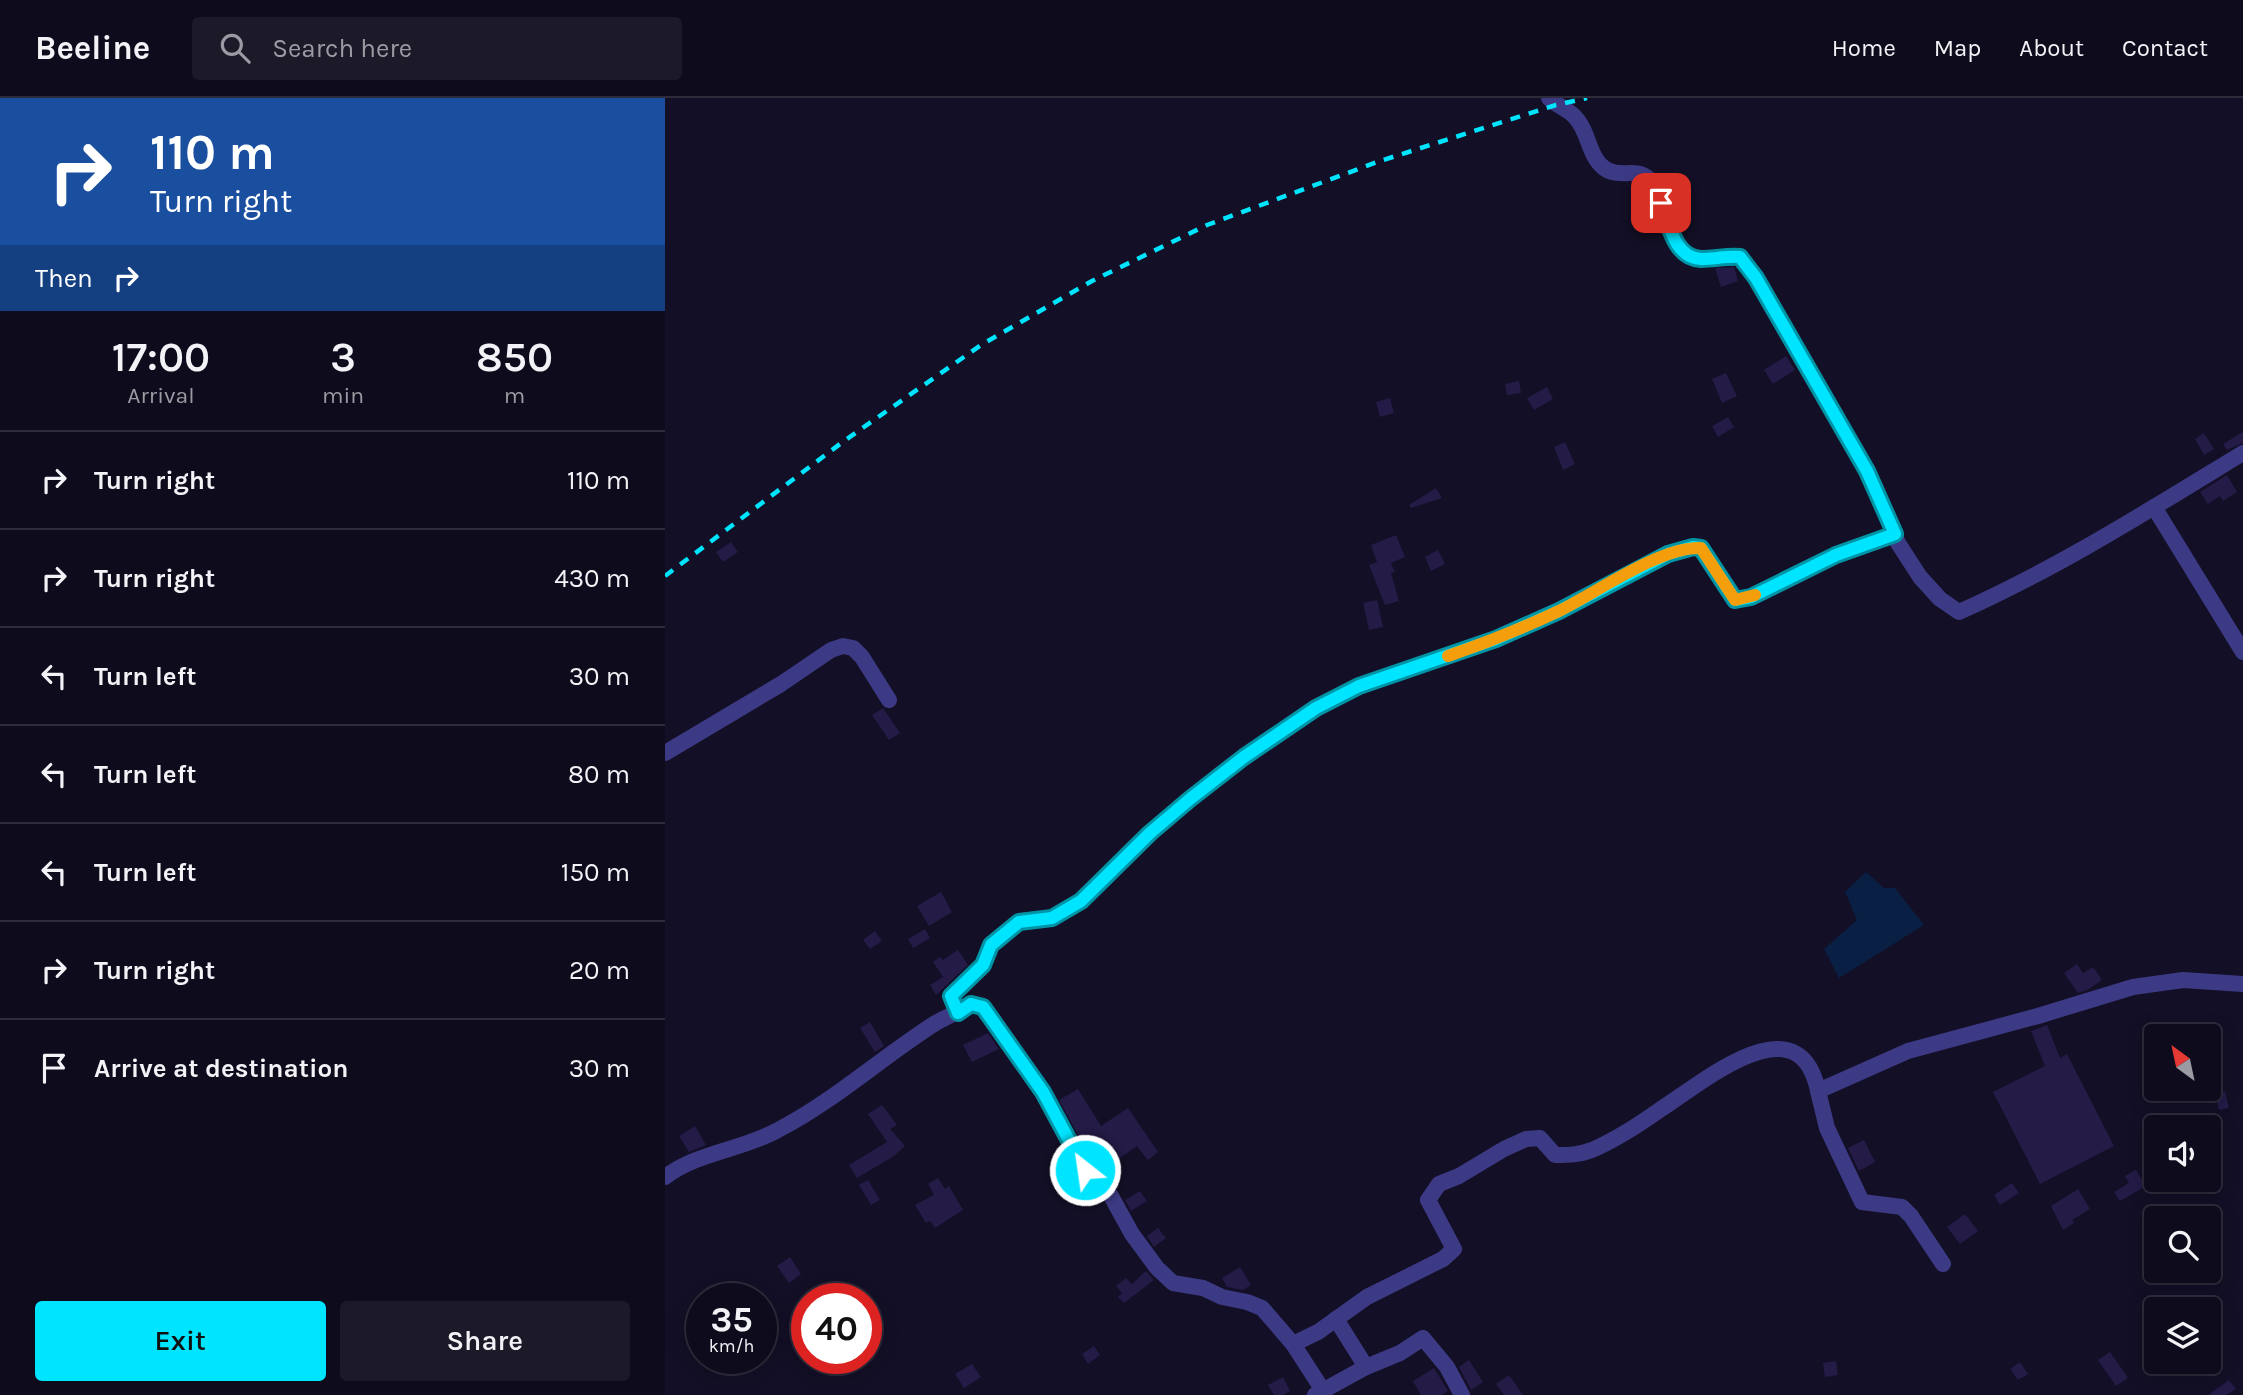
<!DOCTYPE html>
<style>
body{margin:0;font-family:Karla,sans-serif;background:#1c1929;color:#f1f3f6;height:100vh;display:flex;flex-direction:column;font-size:26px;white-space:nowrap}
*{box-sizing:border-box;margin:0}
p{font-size:23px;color:#9b9ba3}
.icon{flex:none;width:38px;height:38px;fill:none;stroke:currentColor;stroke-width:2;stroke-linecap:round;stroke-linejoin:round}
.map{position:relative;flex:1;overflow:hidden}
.sheet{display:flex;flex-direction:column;background:#0e0b1c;width:665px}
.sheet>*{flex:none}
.top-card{background:#1a4fa0;color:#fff;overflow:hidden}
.needle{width:46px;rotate:327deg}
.controls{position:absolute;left:1479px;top:926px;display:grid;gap:14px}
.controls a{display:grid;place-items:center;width:77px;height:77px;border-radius:7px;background:#0e0b1c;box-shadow:0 4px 18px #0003,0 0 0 2px #2e2b3b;font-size:35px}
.speed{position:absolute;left:21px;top:1185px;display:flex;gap:14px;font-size:35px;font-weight:700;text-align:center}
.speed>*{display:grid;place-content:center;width:91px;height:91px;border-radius:50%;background:#0e0b1c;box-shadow:0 4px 18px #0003,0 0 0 2px #2e2b3b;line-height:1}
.speed small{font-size:18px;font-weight:400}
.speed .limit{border:10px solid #d22;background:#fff;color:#111}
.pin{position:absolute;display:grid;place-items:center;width:60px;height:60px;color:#fff;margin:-30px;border-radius:14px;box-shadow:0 4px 10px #0006}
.me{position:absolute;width:77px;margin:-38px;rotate:330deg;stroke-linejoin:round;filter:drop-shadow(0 0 5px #0008)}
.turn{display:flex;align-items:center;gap:24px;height:147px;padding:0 35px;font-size:32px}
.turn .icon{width:91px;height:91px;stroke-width:2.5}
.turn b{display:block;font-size:49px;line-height:60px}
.then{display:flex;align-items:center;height:66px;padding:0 35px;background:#0003;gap:14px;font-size:26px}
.eta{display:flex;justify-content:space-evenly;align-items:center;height:119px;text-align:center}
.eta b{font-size:42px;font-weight:600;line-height:49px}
.cta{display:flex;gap:14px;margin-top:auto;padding:14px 35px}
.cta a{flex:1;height:80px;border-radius:7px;background:#00e5ff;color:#111;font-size:28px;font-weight:600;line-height:80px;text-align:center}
.cta a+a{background:#1c1929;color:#f1f3f6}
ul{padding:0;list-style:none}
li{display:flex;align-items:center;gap:21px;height:98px;padding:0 35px;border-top:2px solid #2e2b3b}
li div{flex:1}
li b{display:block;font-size:26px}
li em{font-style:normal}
header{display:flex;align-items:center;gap:42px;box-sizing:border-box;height:98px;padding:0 35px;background:#0e0b1c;border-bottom:2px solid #2e2b3b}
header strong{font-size:33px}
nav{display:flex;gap:38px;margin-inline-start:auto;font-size:24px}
.search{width:490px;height:63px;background:#1c1929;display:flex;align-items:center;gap:18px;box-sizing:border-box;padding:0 24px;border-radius:7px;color:#9b9ba3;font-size:26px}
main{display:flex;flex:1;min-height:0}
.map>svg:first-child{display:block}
.water{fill:#0a1f44}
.building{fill:#241b47}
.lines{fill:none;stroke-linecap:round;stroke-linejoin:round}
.minor{stroke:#3d3a85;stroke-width:16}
.rail{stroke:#00e5ff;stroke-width:4.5;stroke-dasharray:10 9;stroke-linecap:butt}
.route-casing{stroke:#0095a6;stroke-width:18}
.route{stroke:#00e5ff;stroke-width:12}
.slow{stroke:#f59e0b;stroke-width:12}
</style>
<header>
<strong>Beeline</strong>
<div class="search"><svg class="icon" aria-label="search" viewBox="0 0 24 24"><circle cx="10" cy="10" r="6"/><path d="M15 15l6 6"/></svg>Search here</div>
<nav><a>Home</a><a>Map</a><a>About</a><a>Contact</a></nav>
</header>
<main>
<section class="sheet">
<div class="top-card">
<div class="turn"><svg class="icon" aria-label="right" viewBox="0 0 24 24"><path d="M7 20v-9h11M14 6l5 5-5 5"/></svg><div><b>110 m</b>Turn right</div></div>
<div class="then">Then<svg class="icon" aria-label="right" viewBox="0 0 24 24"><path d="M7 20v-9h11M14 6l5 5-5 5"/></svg></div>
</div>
<div class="eta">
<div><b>17:00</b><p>Arrival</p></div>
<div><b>3</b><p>min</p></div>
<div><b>850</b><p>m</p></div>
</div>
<ul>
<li><svg class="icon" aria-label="right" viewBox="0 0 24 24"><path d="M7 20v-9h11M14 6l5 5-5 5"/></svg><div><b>Turn right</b></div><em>110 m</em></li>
<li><svg class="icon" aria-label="right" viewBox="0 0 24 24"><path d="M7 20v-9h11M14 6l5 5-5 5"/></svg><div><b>Turn right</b></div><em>430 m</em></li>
<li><svg class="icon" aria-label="left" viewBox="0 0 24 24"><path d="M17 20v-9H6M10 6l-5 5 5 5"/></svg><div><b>Turn left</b></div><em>30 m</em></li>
<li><svg class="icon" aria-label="left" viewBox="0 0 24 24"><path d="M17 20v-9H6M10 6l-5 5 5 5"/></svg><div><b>Turn left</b></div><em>80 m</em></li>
<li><svg class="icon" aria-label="left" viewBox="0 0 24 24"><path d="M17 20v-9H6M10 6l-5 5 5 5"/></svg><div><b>Turn left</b></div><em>150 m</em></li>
<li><svg class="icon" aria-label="right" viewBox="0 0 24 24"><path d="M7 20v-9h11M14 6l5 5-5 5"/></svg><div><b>Turn right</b></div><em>20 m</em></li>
<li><svg class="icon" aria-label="arrive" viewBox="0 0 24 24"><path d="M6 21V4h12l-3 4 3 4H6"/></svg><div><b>Arrive at destination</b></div><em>30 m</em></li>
</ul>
<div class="cta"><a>Exit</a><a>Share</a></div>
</section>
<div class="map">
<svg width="1578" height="1297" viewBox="0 0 1578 1297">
<rect width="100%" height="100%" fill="#130f26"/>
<path class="water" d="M1201,774L1219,790H1230L1259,827L1174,880L1159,851L1192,822L1180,794Z"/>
<g class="building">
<path d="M1069,169L1073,183L1056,189L1050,170Z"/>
<path d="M1121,258L1130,272L1108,286L1099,272Z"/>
<path d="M1061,275L1072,298L1057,305L1047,281Z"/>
<path d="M854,283L856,295L842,297L840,286Z"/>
<path d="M882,289L888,301L869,312L862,300Z"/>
<path d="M725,300L729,315L715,319L711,304Z"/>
<path d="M1063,319L1069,329L1053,339L1047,328Z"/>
<path d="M1578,334V345L1562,352L1558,346Z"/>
<path d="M1539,335L1549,351L1539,357L1530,341Z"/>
<path d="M900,344L910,366L898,372L889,349Z"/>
<path d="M1562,377L1572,394L1558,403L1555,398L1543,406L1535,394Z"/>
<path d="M771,390L777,400L746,410L744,407Z"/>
<path d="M731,437L740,459L726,465L730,474L726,475L734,503L720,507L704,467L712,464L706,447Z"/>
<path d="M66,444L73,454L58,464L51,454Z"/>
<path d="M773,452L780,466L766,473L760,459Z"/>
<path d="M712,502L718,529L704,532L698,505Z"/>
<path d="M218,610L235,635L224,642L207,617Z"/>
<path d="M276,794L287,814L264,828L252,808Z"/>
<path d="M260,831L265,840L248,850L243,841Z"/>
<path d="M210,833L217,843L205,851L198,842Z"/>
<path d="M293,852L303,867L271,897L265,887L278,879L268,864L275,859L278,862Z"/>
<path d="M1412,866L1418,875L1428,869L1437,882L1422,892L1413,895L1399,875Z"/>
<path d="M205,924L219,948L210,954L195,930Z"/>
<path d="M1382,927L1395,960L1402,956L1449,1048L1375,1086L1328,994L1380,968L1366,933Z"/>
<path d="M323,935L334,951L307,964L298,947Z"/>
<path d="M413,991L436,1028L463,1010L493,1054L483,1062L472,1048L441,1070L435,1062L429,1066L394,1002Z"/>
<path d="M1560,993L1564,1010L1554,1012L1550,996Z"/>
<path d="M217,1007L232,1027L225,1031L240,1048L229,1058L192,1080L184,1067L222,1044L203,1016Z"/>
<path d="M30,1028L41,1047L24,1054L14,1038Z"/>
<path d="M1199,1042L1210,1064L1194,1073L1183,1050Z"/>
<path d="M1471,1072L1481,1088L1455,1103L1449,1094L1464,1085L1460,1078Z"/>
<path d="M273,1080L280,1091L284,1088L298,1112L270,1130L265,1123L261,1125L250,1107L269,1097L263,1086Z"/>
<path d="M203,1082L215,1102L206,1107L194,1087Z"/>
<path d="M1347,1085L1354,1095L1335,1107L1329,1097Z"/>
<path d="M1413,1091L1425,1111L1407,1122L1409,1125L1398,1132L1386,1108Z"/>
<path d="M475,1093L482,1103L466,1113L460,1102Z"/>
<path d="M1300,1116L1313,1133L1295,1146L1282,1129Z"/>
<path d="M493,1130L501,1140L489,1149L482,1138Z"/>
<path d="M125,1159L136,1176L124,1185L112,1168Z"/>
<path d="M575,1169L586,1187L578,1192L562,1189L557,1180Z"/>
<path d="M481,1173L489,1182L459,1205L453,1199L457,1195L451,1188L461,1180L467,1186Z"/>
<path d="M429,1248L435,1257L423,1266L417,1256Z"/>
<path d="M1445,1254L1463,1280L1451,1288L1433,1262Z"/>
<path d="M804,1262L818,1284L806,1292L794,1269Z"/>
<path d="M1171,1263L1173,1277L1160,1279L1158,1265Z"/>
<path d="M1355,1264L1363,1276L1353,1282L1345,1271Z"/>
<path d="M307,1266L316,1279L299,1290L290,1276Z"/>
<path d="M769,1270L783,1293L777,1297H756L748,1283Z"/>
<path d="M844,1277L858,1297H839L831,1286Z"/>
<path d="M618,1279L625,1293L618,1297H609L603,1287Z"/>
<path d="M1564,1282L1571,1291L1561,1297H1543Z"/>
</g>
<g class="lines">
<g class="minor">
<path d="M884,0C892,8 903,11 910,19C924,33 923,58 939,70C954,81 971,69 984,81C1003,97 1000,151 1027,159C1037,162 1061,158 1075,159L1091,180L1202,373L1233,445L1255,479L1275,501L1294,514C1393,470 1486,411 1578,355"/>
<path d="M1489,409L1578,554"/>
<path d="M0,655L116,586L166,552L178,548L188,550L197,559L224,602"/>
<path d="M293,915L286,898L318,867L326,847L354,824L388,820L416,803L485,735L525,701L579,659L651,610L694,588L831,541L894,513L1003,456L1028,449L1036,450L1070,502L1086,499L1171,457L1230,436"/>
<path d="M1153,993L1162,1030L1197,1104L1237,1109L1246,1118L1278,1166"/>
<path d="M0,1079C33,1054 77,1052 113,1032C169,1003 216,960 269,926C281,919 294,914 306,906L318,909L378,994L420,1072L446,1098L467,1136L492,1170L508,1185L538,1190L557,1199L582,1204L597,1210L628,1246L659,1294"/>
<path d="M671,1221L701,1269"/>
<path d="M628,1246L653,1234L702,1199L778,1161L789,1151L763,1102L774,1086L794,1078L839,1051L861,1041L875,1040L890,1057C903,1057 914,1057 927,1052C950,1042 975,1026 996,1011C1037,985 1134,901 1153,993L1243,953L1373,918L1468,889L1518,882L1578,886"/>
<path d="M650,1297L701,1269L735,1255L758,1240L782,1269L797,1297"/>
</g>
<path class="rail" d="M0,478L179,343L316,247L427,183L542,127L715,63L891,7L922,0"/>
</g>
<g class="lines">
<defs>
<path id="route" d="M420,1072L378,994L318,909L306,906L293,915L286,898L318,867L326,847L354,824L387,820L416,803L485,735L525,701L579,659L651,610L694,588L831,541L894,513L1003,456L1028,449L1036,450L1070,502L1086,499L1171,457L1230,436L1202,373L1091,180L1075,159C1061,158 1049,161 1036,161C1009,160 1004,125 996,105"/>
</defs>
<use href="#route" class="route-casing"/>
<use href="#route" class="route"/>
<path class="slow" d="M783,558C821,545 858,530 894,513C931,495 996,448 1036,450L1070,502L1090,497"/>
</g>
</svg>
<div class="controls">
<a><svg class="needle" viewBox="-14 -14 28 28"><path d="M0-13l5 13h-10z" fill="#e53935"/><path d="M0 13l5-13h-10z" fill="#9b9ba3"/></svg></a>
<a><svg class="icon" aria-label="sound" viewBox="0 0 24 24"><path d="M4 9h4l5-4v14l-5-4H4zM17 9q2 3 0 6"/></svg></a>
<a><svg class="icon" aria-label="search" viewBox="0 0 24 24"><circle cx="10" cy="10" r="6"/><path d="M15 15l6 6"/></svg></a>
<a><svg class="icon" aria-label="layers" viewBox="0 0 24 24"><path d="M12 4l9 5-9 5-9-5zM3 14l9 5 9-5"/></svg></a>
</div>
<div class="speed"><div>35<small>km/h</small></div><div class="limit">40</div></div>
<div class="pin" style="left:996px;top:105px;background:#d93025"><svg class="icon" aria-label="arrive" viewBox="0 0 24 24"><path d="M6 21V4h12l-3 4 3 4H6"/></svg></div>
<svg class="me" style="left:420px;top:1072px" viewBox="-20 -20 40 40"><circle r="17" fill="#00e5ff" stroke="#fff" stroke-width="3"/><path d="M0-11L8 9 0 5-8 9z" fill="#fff"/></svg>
</div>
</main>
